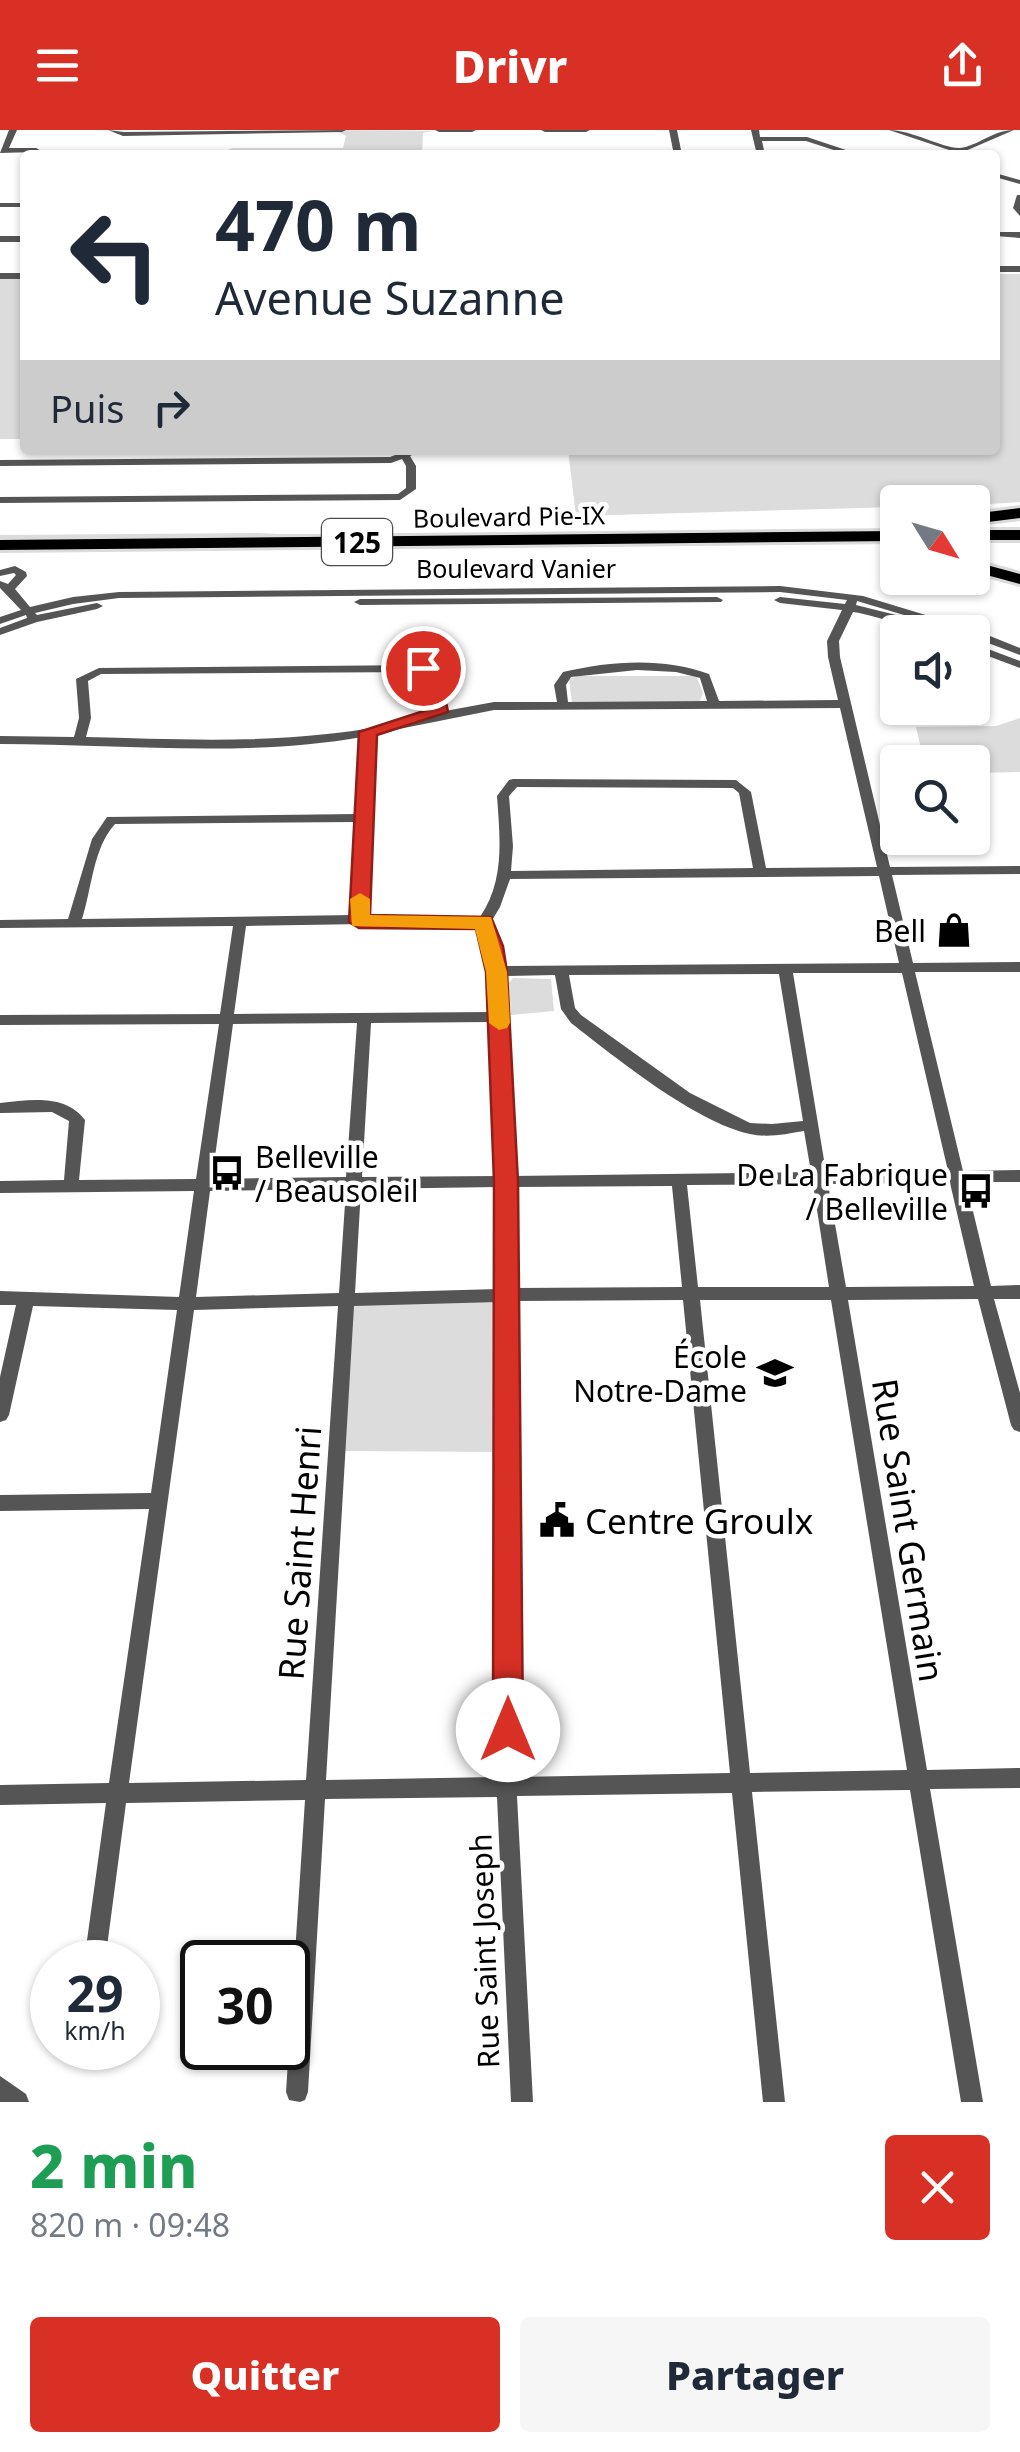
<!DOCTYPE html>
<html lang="fr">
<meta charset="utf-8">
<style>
body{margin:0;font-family:"Noto Sans",sans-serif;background:#f6f6f7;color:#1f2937;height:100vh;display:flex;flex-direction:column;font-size:38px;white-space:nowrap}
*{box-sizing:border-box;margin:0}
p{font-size:32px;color:#747a83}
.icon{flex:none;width:55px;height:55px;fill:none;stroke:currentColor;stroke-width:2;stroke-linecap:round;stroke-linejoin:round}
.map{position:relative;height:1972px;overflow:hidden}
.sheet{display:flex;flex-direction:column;background:#fff;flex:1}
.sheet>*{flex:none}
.banner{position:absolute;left:20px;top:20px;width:980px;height:305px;border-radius:10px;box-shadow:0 2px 8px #0004;background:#fff;color:#1f2937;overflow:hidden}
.needle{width:65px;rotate:127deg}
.buttons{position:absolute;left:880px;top:355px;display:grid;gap:20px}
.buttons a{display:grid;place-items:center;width:110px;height:110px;border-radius:10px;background:#fff;box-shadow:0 2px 8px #0004;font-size:50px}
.speed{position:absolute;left:30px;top:1810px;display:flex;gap:20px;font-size:50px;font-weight:700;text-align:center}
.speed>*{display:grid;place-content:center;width:130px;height:130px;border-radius:50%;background:#fff;box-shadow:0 2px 8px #0004;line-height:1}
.speed small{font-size:25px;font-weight:400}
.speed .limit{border:5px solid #111;border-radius:15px;background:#fff;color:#111}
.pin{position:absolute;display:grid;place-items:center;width:85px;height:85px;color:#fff;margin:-42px;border:5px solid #fff;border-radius:50%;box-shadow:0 2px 10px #0007}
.me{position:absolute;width:110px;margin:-55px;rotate:0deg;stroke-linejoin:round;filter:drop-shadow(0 0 8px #0008)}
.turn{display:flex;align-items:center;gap:35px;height:210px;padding:0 30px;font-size:45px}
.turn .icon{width:130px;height:130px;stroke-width:2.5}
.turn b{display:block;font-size:70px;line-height:85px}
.then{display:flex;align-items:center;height:95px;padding:0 30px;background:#0003;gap:20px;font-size:38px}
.round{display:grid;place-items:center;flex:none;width:105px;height:105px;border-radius:10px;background:#f6f6f7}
.overview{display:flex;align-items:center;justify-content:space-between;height:170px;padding:0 30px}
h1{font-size:60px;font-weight:800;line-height:75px;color:#1e9e55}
.button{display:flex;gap:20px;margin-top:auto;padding:20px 30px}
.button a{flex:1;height:115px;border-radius:10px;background:#d93025;color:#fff;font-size:40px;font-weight:800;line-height:115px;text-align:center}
.button a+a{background:#f6f6f7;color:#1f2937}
header{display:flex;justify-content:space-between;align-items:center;height:130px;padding:0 30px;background:#d93025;color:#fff;font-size:45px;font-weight:800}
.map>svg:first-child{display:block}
.green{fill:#dcdcdc}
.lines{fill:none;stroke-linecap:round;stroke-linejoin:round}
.highway-casing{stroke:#dbdbdb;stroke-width:6}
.minor{fill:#555;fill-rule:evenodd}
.highway{fill:#000;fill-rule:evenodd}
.route{fill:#d93025;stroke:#8d1f18;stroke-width:2.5}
.slow{fill:#f59e0b}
.labels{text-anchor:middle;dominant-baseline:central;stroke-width:9;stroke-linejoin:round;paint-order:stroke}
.far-street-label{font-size:25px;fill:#000;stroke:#fff}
.shield{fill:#fff;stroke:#4c4c4c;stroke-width:2.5}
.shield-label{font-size:28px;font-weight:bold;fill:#000}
.poi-label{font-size:30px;fill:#000;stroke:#fff;text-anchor:end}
.street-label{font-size:30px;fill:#000;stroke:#fff}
.near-poi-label{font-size:35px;fill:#000;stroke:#fff;text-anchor:start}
.near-street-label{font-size:35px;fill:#000;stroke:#fff}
</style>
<header><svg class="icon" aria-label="menu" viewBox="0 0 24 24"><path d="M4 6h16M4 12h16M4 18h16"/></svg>Drivr<svg class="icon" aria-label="share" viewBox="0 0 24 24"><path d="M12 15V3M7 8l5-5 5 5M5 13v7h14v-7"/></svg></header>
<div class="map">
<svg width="1020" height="1972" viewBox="0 0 1020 1972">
<rect width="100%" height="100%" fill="#fff"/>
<g class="green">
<path d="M342,0L432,1L423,3L422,25H226L223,22L233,18H343L346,6L338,2Z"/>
<path d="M995,144H1020V372L973,375L898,372L897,377L576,386L568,320H995Z"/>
<path d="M25,148V309H0V149Z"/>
<path d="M259,403L320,406L0,412V405Z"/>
<path d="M578,546H692L697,548L703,563L700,571L572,573L569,549Z"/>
<path d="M1020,588V642L973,643L972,632H924L916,597L996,596Z"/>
<path d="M513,848L551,849L554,881L511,885L509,853Z"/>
<path d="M505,1165V1322L338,1321L346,1169Z"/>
</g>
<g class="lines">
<defs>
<g id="highway">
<path d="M1020,378V388L972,394V384Z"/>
<rect x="972" y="400" width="48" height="10"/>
<path d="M898,401V411L0,420V410Z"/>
<path d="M972,431L1020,444V454L972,441Z"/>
</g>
</defs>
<use href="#highway" class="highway-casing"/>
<g class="minor">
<path d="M9,0H17L9,18H36L49,25L35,22L0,23Z"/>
<path d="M108,0L124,2L346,0L342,2L123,6Z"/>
<path d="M435,0H476L472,2H439Z"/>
<path d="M541,0H590L586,2H545Z"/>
<path d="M669,0H677L682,25H674Z"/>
<path d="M751,0H759L760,7H807L861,25H849L806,11H762L765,25H757Z"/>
<path d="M889,0C912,0 944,19 960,18C978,16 993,0 1014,0L956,25H945L952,21Z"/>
<path d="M170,23H220L224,25H166Z"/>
<path d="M995,43L1020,50V54L995,47Z"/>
<path d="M1017,65H1020V86L1013,78Z"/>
<rect x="0" y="73" width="25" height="4"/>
<path d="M995,102H1020V108L995,106Z"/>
<rect x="0" y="106" width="25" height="6"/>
<rect x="995" y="136" width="25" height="6"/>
<rect x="0" y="143" width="25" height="6"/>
<path d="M408,320H422L410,326L416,336V359L400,370L0,373V367L398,364L406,358V336L402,329L391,333L0,336V330L390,327Z"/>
<path d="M15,436L26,442L27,446L15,459L30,477L73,467L119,462L780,456L863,466L975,500L1020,518V525L972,507V502H961L857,471L856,475L904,487L945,502C919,504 881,486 853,482L839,511L840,527L890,737L1020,736V744L892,745L913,833L1020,832V842H915L963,1041L1020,1040V1052H966L991,1156L1020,1155V1169H994L1020,1263V1302L1014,1300L1011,1295L978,1169L848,1170L927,1640L1020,1638V1658L930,1659L983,1972H961L910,1660L752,1662L785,1972H763L732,1663L517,1666L533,1972H511L497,1667L325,1669L308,1962L305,1970L300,1972L289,1970L286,1962L305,1670L126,1673L105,1832H84L106,1673L0,1675V1655L109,1653L149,1379L0,1381V1365L151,1363L177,1180L33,1176L9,1285L6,1290L0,1292V1247L16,1175H0V1161L179,1167L194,1061L0,1063V1051L64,1050L69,991L52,982L0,983V973C29,970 65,963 85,990L79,1050L196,1049L219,894L0,895V885L220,884L233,796L0,798V790L68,789L92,709L107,687L358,684L362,607C244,628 119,614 0,614V606L74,607L79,588L76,549L99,538L423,535L437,542L445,581L494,572H557L554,555L563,542C610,531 663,527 709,544L719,571L838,570L828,527L827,511L842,480L780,473L774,470L780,467L845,474L847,470L780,462L119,468L73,474L35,483L37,485L97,473L103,476L97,479L37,492L0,505V498L27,488L26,485L0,494V487L21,480L0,458V451L8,454L16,445L14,443L0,446V440ZM637,540L676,542L700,548L707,571L568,572L566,555L571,547ZM421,542L426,544L434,584C398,592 364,601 327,604C247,613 166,609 86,607L91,588L88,551L101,544ZM840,578L877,737L766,738L751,662L736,650L513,649L509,650L497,666C500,709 505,750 480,787L366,785L374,604L494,580ZM517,657L733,658L739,663L753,738L511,741L513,716L509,666ZM357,692L353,785L82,789C92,758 93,718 115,694ZM879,746L899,833L503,836L491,792L500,777L510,749ZM428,793L478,796L490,841L492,882L234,884L246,796ZM793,843H902L948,1041L826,1042ZM779,844L803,991L772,994L750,993L690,963L581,885L575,878L569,845ZM555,845L561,879L571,893C616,928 695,992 750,1004C768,1008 786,1004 804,1001L811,1042L513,1046L504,846ZM492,892L498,1046L362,1047L371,893ZM357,893L346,1047L212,1049L233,894ZM950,1053L974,1156L846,1157L828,1054ZM813,1054L829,1157H698L687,1055ZM672,1056L682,1157L514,1158V1057ZM498,1057V1159L355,1163L361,1059ZM346,1059L339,1163L196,1167L210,1061ZM683,1170L730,1643L517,1647L514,1171ZM700,1170H831L907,1640L750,1643ZM498,1172L497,1647L326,1650L354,1176ZM338,1176L306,1650L129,1653L194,1180Z"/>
<path d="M717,467L723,470L721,472L360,475L354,472L360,469Z"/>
<path d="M972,513L1020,531V538L972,520Z"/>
<path d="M0,1946L26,1964L29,1972H0Z"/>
</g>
<use href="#highway" class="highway"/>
</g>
<path class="route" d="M423,532L440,542L448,582L377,605L370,785L491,787L503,816L507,842L518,1052L523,1600L519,1610L508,1614L497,1610L493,1600L494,1052L486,842L476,799L359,798L349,792L359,602L430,579L424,545L414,538Z"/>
<path class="slow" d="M360,763L370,769V785L491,787L507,842L510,893L507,898L499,900L489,893L486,842L475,799L352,796L350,769Z"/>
<defs>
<symbol id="shop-bare" viewBox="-9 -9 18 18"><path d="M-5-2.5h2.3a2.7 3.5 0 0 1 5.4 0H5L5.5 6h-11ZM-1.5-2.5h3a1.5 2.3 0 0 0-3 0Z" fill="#000" stroke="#fff" stroke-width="2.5" paint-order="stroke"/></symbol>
<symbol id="bus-bare" viewBox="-9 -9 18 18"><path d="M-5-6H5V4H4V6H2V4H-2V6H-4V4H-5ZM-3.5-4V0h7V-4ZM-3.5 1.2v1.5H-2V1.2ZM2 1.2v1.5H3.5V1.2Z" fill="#000" stroke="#fff" stroke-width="2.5" paint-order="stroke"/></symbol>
<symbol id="school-bare" viewBox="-9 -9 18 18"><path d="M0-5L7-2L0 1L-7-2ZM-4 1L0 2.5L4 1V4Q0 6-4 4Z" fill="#000" stroke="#fff" stroke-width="2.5" paint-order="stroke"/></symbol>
<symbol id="civic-bare" viewBox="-9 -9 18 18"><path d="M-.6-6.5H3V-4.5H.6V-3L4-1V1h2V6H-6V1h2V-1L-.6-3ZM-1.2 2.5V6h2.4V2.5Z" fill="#000" stroke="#fff" stroke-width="2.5" paint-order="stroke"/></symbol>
</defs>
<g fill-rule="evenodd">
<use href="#shop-bare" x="929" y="775" width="50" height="50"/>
<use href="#bus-bare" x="202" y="1018" width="50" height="50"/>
<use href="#bus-bare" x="951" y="1036" width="50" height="50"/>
<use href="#school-bare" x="750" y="1218" width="50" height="50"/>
<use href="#civic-bare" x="532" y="1365" width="50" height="50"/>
</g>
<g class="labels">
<g class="far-street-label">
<text transform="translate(509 386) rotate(-1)">Boulevard Pie-IX</text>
<text x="516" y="438">Boulevard Vanier</text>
</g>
<rect class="shield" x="322" y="389" width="70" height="46" rx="8"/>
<g class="shield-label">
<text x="357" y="412">125</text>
</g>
<g class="poi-label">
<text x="926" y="800">Bell</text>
<text x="255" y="1026" text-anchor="start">Belleville<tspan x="255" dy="34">/ Beausoleil</tspan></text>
<text x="948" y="1044">De La Fabrique<tspan x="948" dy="34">/ Belleville</tspan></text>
<text x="747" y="1226">École<tspan x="747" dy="34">Notre-Dame</tspan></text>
</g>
<g class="street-label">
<text transform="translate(484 1821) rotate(-92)">Rue Saint Joseph</text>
</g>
<g class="near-poi-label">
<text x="585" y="1390">Centre Groulx</text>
</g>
<g class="near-street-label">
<text transform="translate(909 1400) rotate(81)">Rue Saint Germain</text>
<text transform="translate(299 1423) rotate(-86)">Rue Saint Henri</text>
</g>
</g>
</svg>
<div class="buttons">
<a><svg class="needle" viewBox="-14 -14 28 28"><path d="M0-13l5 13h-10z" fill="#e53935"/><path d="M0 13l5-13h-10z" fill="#747a83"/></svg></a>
<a><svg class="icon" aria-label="sound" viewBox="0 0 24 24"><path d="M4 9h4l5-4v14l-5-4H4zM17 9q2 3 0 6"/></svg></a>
<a><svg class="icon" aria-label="search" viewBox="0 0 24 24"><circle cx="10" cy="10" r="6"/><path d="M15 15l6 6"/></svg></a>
</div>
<div class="speed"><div>29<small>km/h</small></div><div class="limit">30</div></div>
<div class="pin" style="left:423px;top:538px;background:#d93025"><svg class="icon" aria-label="arrive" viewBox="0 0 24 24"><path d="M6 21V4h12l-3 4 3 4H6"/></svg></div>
<svg class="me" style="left:508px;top:1600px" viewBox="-20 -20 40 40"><circle r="19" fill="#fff"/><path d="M0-13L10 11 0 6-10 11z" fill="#d93025"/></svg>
<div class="banner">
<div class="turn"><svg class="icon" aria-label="left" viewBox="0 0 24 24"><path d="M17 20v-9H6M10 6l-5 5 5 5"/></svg><div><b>470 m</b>Avenue Suzanne</div></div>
<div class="then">Puis<svg class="icon" aria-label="right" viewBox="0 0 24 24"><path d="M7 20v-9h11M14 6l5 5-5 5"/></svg></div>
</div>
</div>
<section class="sheet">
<div class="overview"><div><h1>2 min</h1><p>820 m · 09:48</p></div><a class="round" style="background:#d93025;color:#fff"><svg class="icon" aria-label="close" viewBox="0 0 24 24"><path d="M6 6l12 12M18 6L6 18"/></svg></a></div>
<div class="button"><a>Quitter</a><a>Partager</a></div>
</section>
